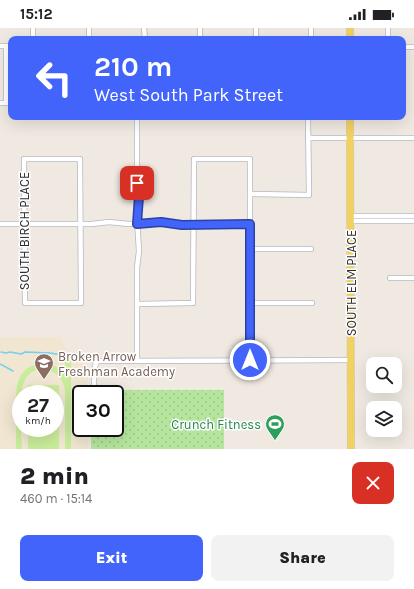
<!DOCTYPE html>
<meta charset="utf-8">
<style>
body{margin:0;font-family:Karla,sans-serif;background:#f2f2f2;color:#202124;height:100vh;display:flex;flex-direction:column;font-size:15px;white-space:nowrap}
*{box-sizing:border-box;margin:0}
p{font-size:13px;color:#757577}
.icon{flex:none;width:22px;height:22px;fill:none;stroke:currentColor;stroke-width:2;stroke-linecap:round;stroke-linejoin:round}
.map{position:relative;height:421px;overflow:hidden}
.panel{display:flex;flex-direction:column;background:#fff;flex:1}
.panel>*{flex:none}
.banner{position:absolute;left:8px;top:8px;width:398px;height:84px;border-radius:8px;box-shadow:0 4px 16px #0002;background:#4264fb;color:#fff;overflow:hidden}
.tools{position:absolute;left:366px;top:329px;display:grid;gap:8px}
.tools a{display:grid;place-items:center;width:36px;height:36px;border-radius:8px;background:#fff;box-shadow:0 4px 16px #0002;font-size:20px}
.speed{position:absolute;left:12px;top:357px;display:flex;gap:8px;font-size:20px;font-weight:700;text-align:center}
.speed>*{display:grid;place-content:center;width:52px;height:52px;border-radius:50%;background:#fff;box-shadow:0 4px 16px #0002;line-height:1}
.speed small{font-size:10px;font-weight:400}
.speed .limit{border:2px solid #111;border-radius:6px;background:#fff;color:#111}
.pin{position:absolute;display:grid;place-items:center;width:34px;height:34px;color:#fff;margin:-17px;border-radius:8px;box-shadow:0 2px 6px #0006}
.me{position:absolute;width:44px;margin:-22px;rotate:0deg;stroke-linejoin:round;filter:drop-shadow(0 0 3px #0008)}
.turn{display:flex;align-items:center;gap:14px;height:84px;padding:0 20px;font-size:18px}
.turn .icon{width:52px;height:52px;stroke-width:2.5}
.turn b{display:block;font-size:28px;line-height:34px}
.round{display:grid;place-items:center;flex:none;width:42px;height:42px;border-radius:8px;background:#f2f2f2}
.head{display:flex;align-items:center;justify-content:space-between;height:68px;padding:0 20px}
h1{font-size:24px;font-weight:800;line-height:30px}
.button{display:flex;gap:8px;margin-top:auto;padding:8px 20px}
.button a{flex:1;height:46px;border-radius:8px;background:#4264fb;color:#fff;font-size:16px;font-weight:800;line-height:46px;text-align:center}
.button a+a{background:#f2f2f2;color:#202124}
.status{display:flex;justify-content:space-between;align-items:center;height:28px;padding:0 20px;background:#fff;direction:ltr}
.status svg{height:11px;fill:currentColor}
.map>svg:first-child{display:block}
.education{fill:#f0e6d1;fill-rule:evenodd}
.park{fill:url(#park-dots)}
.pitch{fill:#c9ec9a}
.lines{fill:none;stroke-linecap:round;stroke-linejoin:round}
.stream{stroke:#75cff0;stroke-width:1.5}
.minor-casing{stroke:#b4b7c1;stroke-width:6}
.primary-casing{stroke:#c9c9c9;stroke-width:8}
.minor{stroke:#fff;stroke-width:4.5}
.primary{stroke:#f2d163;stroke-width:7}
.route-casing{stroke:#2b41a3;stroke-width:10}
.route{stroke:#4264fb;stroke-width:7}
.labels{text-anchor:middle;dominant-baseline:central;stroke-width:3;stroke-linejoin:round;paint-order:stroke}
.street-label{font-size:13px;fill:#2e2e2e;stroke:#fff}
.education-label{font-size:13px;fill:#785e54;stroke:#fff;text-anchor:start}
.leisure-label{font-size:13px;fill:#27864d;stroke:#fff;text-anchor:end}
</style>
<div class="status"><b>15:12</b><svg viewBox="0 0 49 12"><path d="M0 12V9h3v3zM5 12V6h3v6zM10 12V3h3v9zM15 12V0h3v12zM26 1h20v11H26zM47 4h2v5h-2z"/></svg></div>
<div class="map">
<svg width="414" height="421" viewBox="0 0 414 421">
<defs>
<pattern id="park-dots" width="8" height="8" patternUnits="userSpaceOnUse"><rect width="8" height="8" fill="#b6e59e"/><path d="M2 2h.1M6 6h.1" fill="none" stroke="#9dc588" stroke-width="1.8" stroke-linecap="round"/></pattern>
</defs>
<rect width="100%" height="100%" fill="#efe9e1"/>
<path class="education" d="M0,309H61L67,326L88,339V366H81V400H88V421H0ZM21,366H55V400H21Z"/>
<path class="park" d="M90,362H224V421H91V400H115V366H90Z"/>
<g class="pitch">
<path d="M65,332H71V421H65V363C63,340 33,332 24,354C18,367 21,405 22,421H16C16,409 16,398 16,386C16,366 13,339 40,336C50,334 58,339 65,346Z"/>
<path d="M28,357H59V421H28V400H55V366H28Z"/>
</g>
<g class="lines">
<g class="stream">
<path d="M1,324L6,325L10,324L21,326L25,324L50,325L62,327"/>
<path d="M0,336L13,343"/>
</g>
<defs>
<g id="minor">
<path d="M33,0V11"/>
<path d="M89,0V11"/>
<path d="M144,0L145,11"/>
<path d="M200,0V11"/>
<path d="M256,0V11"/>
<path d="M311,0V11"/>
<path d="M388,11V0"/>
<path d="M0,18H11"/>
<path d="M403,19H414"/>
<path d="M0,75H11"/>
<path d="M6,75V18"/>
<path d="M137,89V151L139,168L137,191L139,223L137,240V332"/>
<path d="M308,110H414"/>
<path d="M24,131H80L81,275H25Z"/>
<path d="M250,166L309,167L308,89"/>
<path d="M350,188H414"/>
<path d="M350,193H414"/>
<path d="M0,196H92L109,194L129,196L166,194L182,197H250"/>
<path d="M250,221H311"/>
<path d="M390,250H414"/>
<path d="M250,275H312"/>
<path d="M137,276L193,275L194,131H250V332"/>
<path d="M94,360V345L96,334L99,333L351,332"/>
</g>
<g id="primary">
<path d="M350,0V11"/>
<path d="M350,89L351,421"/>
</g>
</defs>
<use href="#minor" class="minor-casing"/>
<use href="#primary" class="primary-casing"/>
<use href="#minor" class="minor"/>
<use href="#primary" class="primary"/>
</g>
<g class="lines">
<defs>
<path id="route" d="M137,155L139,168L137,196L161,194L182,197L250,196V332"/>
</defs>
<use href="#route" class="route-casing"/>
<use href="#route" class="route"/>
</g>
<defs>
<symbol id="school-pin" viewBox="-11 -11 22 30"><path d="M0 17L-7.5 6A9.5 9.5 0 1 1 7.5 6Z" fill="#8d6e63" stroke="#fff"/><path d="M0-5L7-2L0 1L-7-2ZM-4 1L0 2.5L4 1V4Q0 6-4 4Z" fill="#fff"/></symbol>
<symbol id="stadium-pin" viewBox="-11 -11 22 30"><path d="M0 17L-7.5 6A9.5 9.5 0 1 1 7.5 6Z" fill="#2e9e5b" stroke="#fff"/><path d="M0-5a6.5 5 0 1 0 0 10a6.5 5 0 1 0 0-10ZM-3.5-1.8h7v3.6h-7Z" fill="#fff"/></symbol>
</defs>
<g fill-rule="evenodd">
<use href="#school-pin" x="33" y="324" width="22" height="30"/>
<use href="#stadium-pin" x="264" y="385" width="22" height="30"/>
</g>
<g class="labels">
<g class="street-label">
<text transform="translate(24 203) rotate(-90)">SOUTH BIRCH PLACE</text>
<text transform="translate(351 255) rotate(-90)">SOUTH ELM PLACE</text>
</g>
<g class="education-label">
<text x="58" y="328">Broken Arrow<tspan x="58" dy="15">Freshman Academy</tspan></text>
</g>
<g class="leisure-label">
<text x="261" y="396">Crunch Fitness</text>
</g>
</g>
</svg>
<div class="tools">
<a><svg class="icon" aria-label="search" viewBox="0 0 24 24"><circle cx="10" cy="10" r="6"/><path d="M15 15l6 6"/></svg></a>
<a><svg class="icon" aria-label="layers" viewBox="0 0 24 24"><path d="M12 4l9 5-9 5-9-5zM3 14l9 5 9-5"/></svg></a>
</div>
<div class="speed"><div>27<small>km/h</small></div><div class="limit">30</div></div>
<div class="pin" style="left:137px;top:155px;background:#d93025"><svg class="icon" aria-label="arrive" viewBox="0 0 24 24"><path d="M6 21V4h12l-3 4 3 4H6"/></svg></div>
<svg class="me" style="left:250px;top:332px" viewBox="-20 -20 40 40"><circle r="17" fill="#4264fb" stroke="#fff" stroke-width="3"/><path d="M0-11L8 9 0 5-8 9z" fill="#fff"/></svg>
<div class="banner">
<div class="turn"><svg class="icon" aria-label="left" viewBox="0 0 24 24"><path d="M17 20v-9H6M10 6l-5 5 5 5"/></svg><div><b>210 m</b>West South Park Street</div></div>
</div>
</div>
<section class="panel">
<div class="head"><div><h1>2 min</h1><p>460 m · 15:14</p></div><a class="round" style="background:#d93025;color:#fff"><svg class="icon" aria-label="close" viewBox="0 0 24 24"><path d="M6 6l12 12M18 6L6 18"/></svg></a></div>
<div class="button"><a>Exit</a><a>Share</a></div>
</section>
